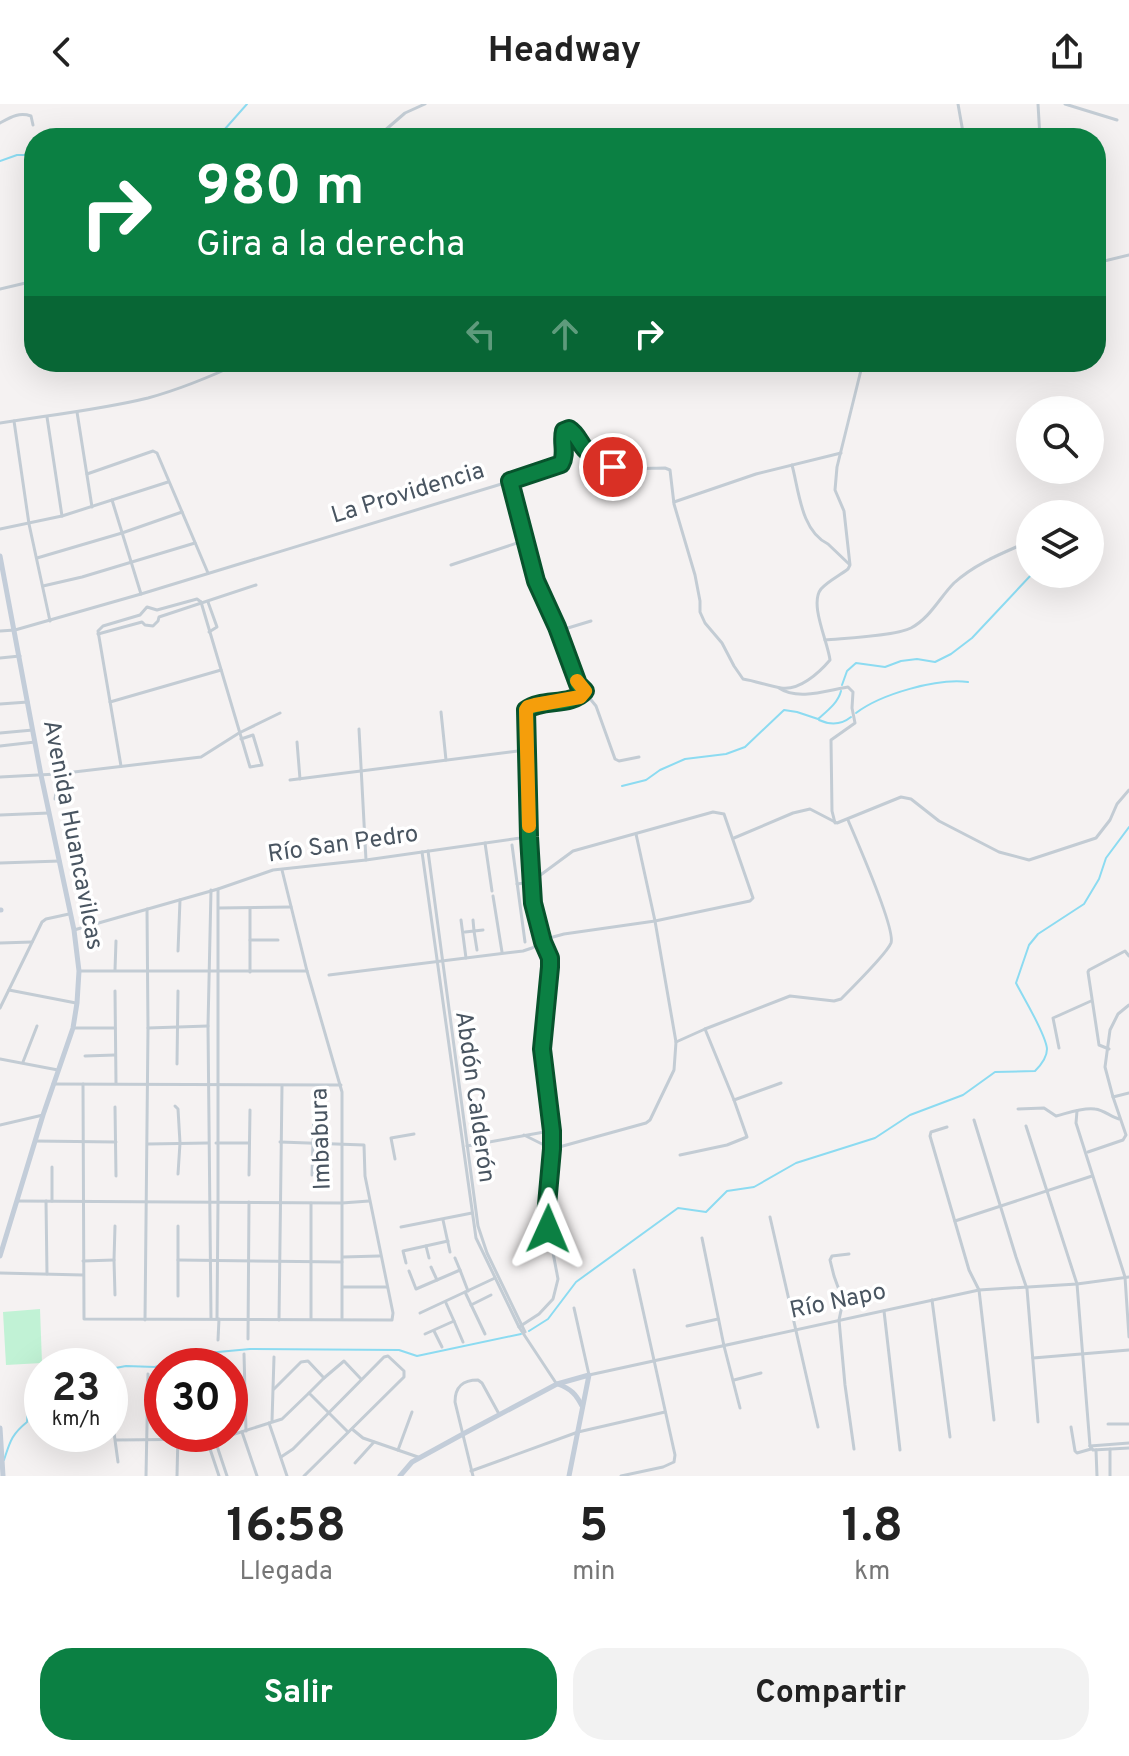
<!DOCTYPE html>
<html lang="es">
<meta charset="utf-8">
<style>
body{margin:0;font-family:Overpass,sans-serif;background:#f2f2f2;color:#222;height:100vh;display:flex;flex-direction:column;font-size:30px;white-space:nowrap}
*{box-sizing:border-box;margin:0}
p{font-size:26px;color:#767676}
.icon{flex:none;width:44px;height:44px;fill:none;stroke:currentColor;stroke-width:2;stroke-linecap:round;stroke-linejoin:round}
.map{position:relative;height:1372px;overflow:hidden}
.side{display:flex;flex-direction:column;background:#fff;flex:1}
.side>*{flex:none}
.top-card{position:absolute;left:24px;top:24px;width:1082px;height:244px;border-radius:32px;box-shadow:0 8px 32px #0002;background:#0b8043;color:#fff;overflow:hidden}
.fabs{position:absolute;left:1016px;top:292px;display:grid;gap:16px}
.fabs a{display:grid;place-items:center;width:88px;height:88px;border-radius:50%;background:#fff;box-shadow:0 8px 32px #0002;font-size:40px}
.speed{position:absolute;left:24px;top:1244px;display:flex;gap:16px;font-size:40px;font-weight:700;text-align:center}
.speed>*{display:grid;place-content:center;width:104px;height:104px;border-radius:50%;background:#fff;box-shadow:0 8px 32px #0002;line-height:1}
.speed small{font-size:20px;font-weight:400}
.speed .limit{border:12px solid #d22;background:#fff;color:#111}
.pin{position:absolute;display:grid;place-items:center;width:68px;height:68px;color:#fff;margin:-34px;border:4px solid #fff;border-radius:50%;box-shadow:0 2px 8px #0007}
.me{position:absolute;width:88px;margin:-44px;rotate:1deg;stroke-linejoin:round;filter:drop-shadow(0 0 6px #0008)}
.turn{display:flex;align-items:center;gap:28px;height:168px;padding:0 40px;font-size:36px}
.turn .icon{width:104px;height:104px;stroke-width:2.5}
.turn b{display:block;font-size:56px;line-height:68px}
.lanes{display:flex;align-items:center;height:76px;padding:0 40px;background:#0003;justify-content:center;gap:40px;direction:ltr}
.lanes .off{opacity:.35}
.eta{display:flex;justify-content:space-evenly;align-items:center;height:136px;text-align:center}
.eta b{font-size:48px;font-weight:700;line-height:56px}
.button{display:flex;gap:16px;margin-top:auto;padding:16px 40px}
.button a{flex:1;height:92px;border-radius:32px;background:#0b8043;color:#fff;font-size:32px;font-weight:700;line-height:92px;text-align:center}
.button a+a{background:#f2f2f2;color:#222}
header{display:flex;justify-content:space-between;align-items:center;height:104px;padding:0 40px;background:#fff;font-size:36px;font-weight:700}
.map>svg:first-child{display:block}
.green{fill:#c1f2d5}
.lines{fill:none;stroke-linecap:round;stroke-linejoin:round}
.stream{stroke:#8cdbf1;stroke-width:2}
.street{stroke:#c3ccd4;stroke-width:3}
.secondary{stroke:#c3cdd9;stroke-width:5}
.route-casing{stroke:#07532c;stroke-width:20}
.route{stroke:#0b8043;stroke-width:14}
.slow{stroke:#f59e0b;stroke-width:14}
.labels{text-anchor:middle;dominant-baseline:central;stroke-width:7;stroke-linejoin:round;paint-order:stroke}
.street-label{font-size:24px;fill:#495561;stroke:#fff}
</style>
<header><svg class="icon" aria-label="back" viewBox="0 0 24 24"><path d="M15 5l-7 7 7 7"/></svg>Headway<svg class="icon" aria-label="share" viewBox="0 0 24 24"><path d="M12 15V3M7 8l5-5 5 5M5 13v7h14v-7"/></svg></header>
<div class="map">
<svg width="1129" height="1372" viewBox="0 0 1129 1372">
<rect width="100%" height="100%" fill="#f5f2f2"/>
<path class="green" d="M40,1205L42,1259L6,1261L3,1208Z"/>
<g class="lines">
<g class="stream">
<path d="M217,34L247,0"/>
<path d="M0,57L17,51H34"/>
<path d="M842,581L847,567L856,559L885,563L901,557L917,555L935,558L951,550L972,534L1032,470"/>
<path d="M856,609C881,590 937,574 968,578"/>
<path d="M819,616C830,621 841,621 851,613"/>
<path d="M622,682L646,676L660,666L685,655L726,650L745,643L784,606L797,608L818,615C827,607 838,599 841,587"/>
<path d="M529,1227L548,1215L576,1178L678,1104L706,1108L727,1087L754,1083L796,1059L875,1034L910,1011L963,991L995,968L1035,967C1041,961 1047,954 1047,945C1046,930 1023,893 1016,879L1029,841L1038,830L1084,800L1099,775L1106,754L1129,723"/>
<path d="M110,1265L126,1262L155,1263L186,1251L250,1245L399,1246L417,1252L521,1230"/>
<path d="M4,1356C10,1338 11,1331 27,1318L29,1290L35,1278L42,1276"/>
</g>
<g class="street">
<path d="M958,0L964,34"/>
<path d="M1038,0L1040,34"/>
<path d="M1065,0L1117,16"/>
<path d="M0,19C11,13 19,8 31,12L33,21"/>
<path d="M376,34L405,9L425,0"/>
<path d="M1096,159L1129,151"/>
<path d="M0,185L34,177"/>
<path d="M77,308L92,403"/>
<path d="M47,313L62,412"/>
<path d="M14,317L29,420L50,517"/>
<path d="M0,319C50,311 99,306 148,294C181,285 212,272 242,258"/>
<path d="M792,361C799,387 801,427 828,440L849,460"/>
<path d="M87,370L153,347L157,349L208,469"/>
<path d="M510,377L539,486L557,523L578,580L596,602L615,655L619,657L639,653"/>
<path d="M112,396L141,490"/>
<path d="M674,398L756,370L841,349"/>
<path d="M0,425L62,412L168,378"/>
<path d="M37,454L122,429L182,408"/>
<path d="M451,461L526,436"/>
<path d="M43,482L82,473L195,439"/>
<path d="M201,498L250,663L262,661L253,631L241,635"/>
<path d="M208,498L217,523L209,528"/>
<path d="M0,527L15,526L141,490L534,370L561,360C567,350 561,338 564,327L569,325C578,331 582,342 590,350C609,369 640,364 665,364L670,366L674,400L695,471L700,497V508L705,519L722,539L734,562L743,575C756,577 768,582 781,584C799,587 819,569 830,556C828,538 809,500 821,485C828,477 839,472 848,465L850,461L844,407L835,386L837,363L863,258"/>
<path d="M558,527L591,517"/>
<path d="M98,530L142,518L145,521L153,522L158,517L159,513L256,481"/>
<path d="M825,536C845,534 895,532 911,524C930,514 940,493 954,479C976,459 1003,449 1030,437"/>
<path d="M0,554L20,552"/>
<path d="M779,584C798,597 828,586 848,583L853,588L852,604L855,619L831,636L832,707L835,719"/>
<path d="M110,598L221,566"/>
<path d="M0,600L28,598"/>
<path d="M441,608L446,656"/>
<path d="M359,625L366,756"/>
<path d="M0,629L33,626"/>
<path d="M297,638L300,675"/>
<path d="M0,642L35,638"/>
<path d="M121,662L98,527L103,522L140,511L147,503L157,506L197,495L201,498"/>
<path d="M0,673L57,670L201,653L239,629L280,609"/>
<path d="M290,676L526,646"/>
<path d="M55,695L58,676L56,672"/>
<path d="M0,711L49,709"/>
<path d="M734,734L793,709L810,705L837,719L901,693L911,695L939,717L999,748L1029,756L1096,734L1110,716L1117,700L1129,686"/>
<path d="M485,739L492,787"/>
<path d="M512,741L525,838"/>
<path d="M428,747L478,1122L487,1149L525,1228"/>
<path d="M422,748L476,1134L519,1223L556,1279"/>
<path d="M0,759L60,757"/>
<path d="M282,766L307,867L342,988V1214"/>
<path d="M493,792L502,848"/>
<path d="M219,804L291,803"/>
<path d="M461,816L466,854"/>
<path d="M473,816L474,827L483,826"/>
<path d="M74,826L218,785L273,766L366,756L527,733"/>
<path d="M465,828L474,827L477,846"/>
<path d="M250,836H278"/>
<path d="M0,839L32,838"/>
<path d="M178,847L180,796"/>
<path d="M115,866L116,837"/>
<path d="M79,867H307"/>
<path d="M250,868V805"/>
<path d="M329,871L523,847L532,844L553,833L564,830L655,817L750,797L753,794L724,710L713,708L573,747L531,778L517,780"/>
<path d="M9,886L76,899"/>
<path d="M115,887L116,979"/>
<path d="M0,904L42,818L46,815L69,810"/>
<path d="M73,924H115"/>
<path d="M148,924L208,922"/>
<path d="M705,925L734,996L781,979"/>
<path d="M676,938L705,925L790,892L834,897L841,895C850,886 887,849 891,839C896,825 856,735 848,716"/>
<path d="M1059,944L1053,914L1091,897"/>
<path d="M1109,945L1099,941L1088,868L1089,866L1125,847L1129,852"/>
<path d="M85,952L115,951"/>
<path d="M0,955L58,966"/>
<path d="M23,958L37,922"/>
<path d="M177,960L178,887"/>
<path d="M53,980L341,981"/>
<path d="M83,980L84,1215L392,1216L393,1209L365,1072L364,1041L280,1038"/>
<path d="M1113,993L1129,989"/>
<path d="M175,1002L178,1005L180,1039L178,1070"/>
<path d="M115,1003L116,1072"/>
<path d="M1018,1005L1044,1004L1056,1012C1068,1009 1083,1003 1095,1005C1104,1006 1111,1013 1119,1015"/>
<path d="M1077,1007L1076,1019L1125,1173L1129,1233"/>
<path d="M974,1016L1016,1153L1027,1185L1038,1318"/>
<path d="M0,1021L43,1011"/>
<path d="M1026,1022L1077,1180L1090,1342"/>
<path d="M947,1023L931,1028L930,1032L969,1166L979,1186L994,1316"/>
<path d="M524,1031L552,1045L646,1019L650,1016L674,966L676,938L655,817L636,730"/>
<path d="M35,1037L116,1038"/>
<path d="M216,1039H248"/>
<path d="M148,1040L208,1039"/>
<path d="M467,1042L550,1027"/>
<path d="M1088,1048L1123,1036L1126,1031L1113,993L1105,963L1110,926L1118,910L1129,901"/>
<path d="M680,1051L727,1041L747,1033L734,996"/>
<path d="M395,1055L391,1034L414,1030"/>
<path d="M52,1063V1097"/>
<path d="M249,1071L250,1006"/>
<path d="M312,1071L314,1005"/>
<path d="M17,1097L342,1099L369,1097"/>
<path d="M46,1097L47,1170"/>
<path d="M311,1099V1215"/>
<path d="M770,1113L818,1323"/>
<path d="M443,1116L450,1148"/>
<path d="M955,1117L1092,1072"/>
<path d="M178,1122V1192"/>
<path d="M401,1123L472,1109"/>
<path d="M702,1134L724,1242L740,1304"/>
<path d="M426,1142L429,1154"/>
<path d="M849,1150L832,1152L830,1156L834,1172L843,1197L839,1216L845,1281L854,1345"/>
<path d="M343,1153L379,1152"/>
<path d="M455,1154L460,1166"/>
<path d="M178,1156L342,1158"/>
<path d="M83,1157L114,1156"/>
<path d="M406,1159L403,1147L448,1137"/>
<path d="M431,1163L437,1176"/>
<path d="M409,1167L416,1185L460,1166L468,1187"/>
<path d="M0,1169L83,1171"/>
<path d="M343,1183H387"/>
<path d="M465,1188L485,1230"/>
<path d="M115,1191L114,1156L115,1122"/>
<path d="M932,1196L950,1333"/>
<path d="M471,1201L491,1191"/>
<path d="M574,1204L589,1271L979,1186L1077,1180L1129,1173"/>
<path d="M884,1207L900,1346"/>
<path d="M420,1209L495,1174"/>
<path d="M211,1214L208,922L211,786"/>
<path d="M217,1215L218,1097V785"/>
<path d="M145,1216L148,924L147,805"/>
<path d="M279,1216L282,982"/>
<path d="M454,1217L463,1238"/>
<path d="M687,1222L718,1215"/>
<path d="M519,1223L539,1210L553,1195L558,1175L546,1112L552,1045V1027L542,945L550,863V854L543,838L533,803L529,733L526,606C542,594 571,603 585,587"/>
<path d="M434,1227L442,1243"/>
<path d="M425,1230L454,1217L446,1199"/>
<path d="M248,1235L249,1098"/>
<path d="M218,1236L219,1215"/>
<path d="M244,1250L246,1327"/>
<path d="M1033,1254L1129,1246"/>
<path d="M218,1262V1256"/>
<path d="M324,1274L344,1257L361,1275"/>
<path d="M734,1276L761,1269"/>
<path d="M274,1285L301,1258L308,1257L324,1274L309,1289L348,1328"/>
<path d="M112,1314L118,1358"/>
<path d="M272,1317L274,1253"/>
<path d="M269,1319L287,1372"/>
<path d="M1108,1320H1129"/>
<path d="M1071,1323L1075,1347L1077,1349L1091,1345"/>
<path d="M352,1325L363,1334L418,1353"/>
<path d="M242,1328L257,1372"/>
<path d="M216,1330L215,1336L227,1372"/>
<path d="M116,1336L219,1335L282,1315L309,1289"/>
<path d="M207,1336L219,1372"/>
<path d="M1090,1342L1093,1346L1129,1344"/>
<path d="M1090,1342L1129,1339"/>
<path d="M1110,1345V1372"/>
<path d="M398,1346L412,1308"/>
<path d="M1096,1346L1097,1372"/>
<path d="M281,1353L293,1345L384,1253L388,1252L404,1267V1273L304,1372"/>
<path d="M355,1359L374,1338"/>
<path d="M471,1367L578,1328L665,1308"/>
<path d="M146,1372L148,1270"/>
<path d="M177,1372L178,1330"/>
<path d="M473,1372L455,1298C455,1283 462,1276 478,1276L482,1279L499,1310"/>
<path d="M621,1372L663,1363L674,1358L675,1351L634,1166"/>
</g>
<g class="secondary">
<path d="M0,452L41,671L74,826L79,867L77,899L73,924L43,1011L0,1152"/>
<path d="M0,806H1"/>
<path d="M558,1280C571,1285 576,1290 582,1302"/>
<path d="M0,1324L3,1372"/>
<path d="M400,1372L412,1358L463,1330L557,1280L589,1271L569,1372"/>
</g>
</g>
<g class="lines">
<defs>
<path id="route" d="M548,1125L546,1112L552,1045V1027L542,945L550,863V854L543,838L533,799L529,733L526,606C542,594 571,603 585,587L578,580L557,523L536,477L510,377L561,360C567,350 561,338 564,327L569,325C577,330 579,338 585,345C593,354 602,359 613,363"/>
</defs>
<use href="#route" class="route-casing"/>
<use href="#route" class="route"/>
<path class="slow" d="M529,722L526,606L528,603L535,601L580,593L585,587L577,577"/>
</g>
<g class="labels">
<g class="street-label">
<text transform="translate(408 390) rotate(-17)">La Providencia</text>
<text transform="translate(72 731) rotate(79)">Avenida Huancavilcas</text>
<text transform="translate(343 741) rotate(-8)">Río San Pedro</text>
<text transform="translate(474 993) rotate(82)">Abdón Calderón</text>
<text transform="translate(322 1035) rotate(-92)">Imbabura</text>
<text transform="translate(838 1198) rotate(-12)">Río Napo</text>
</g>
</g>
</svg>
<div class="fabs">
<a><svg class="icon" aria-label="search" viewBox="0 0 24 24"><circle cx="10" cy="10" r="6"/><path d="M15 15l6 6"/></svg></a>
<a><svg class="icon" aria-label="layers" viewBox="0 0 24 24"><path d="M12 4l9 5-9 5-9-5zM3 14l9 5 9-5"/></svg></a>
</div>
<div class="speed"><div>23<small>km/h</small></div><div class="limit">30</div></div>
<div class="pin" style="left:613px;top:363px;background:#d93025"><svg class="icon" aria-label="arrive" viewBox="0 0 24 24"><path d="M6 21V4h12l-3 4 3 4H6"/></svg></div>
<svg class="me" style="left:548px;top:1125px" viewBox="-20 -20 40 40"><path d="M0-17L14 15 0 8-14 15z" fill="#0b8043" stroke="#fff" stroke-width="4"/></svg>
<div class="top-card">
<div class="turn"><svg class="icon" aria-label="right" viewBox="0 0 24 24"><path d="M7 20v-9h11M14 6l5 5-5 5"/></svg><div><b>980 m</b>Gira a la derecha</div></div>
<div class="lanes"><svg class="icon off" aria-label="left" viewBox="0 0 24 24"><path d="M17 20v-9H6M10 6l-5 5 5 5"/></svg><svg class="icon off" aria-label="ahead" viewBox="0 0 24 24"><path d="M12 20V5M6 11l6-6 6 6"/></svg><svg class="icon" aria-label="right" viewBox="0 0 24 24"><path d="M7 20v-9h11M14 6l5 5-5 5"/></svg></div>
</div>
</div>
<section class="side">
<div class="eta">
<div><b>16:58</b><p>Llegada</p></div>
<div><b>5</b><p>min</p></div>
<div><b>1.8</b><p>km</p></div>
</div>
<div class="button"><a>Salir</a><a>Compartir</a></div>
</section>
